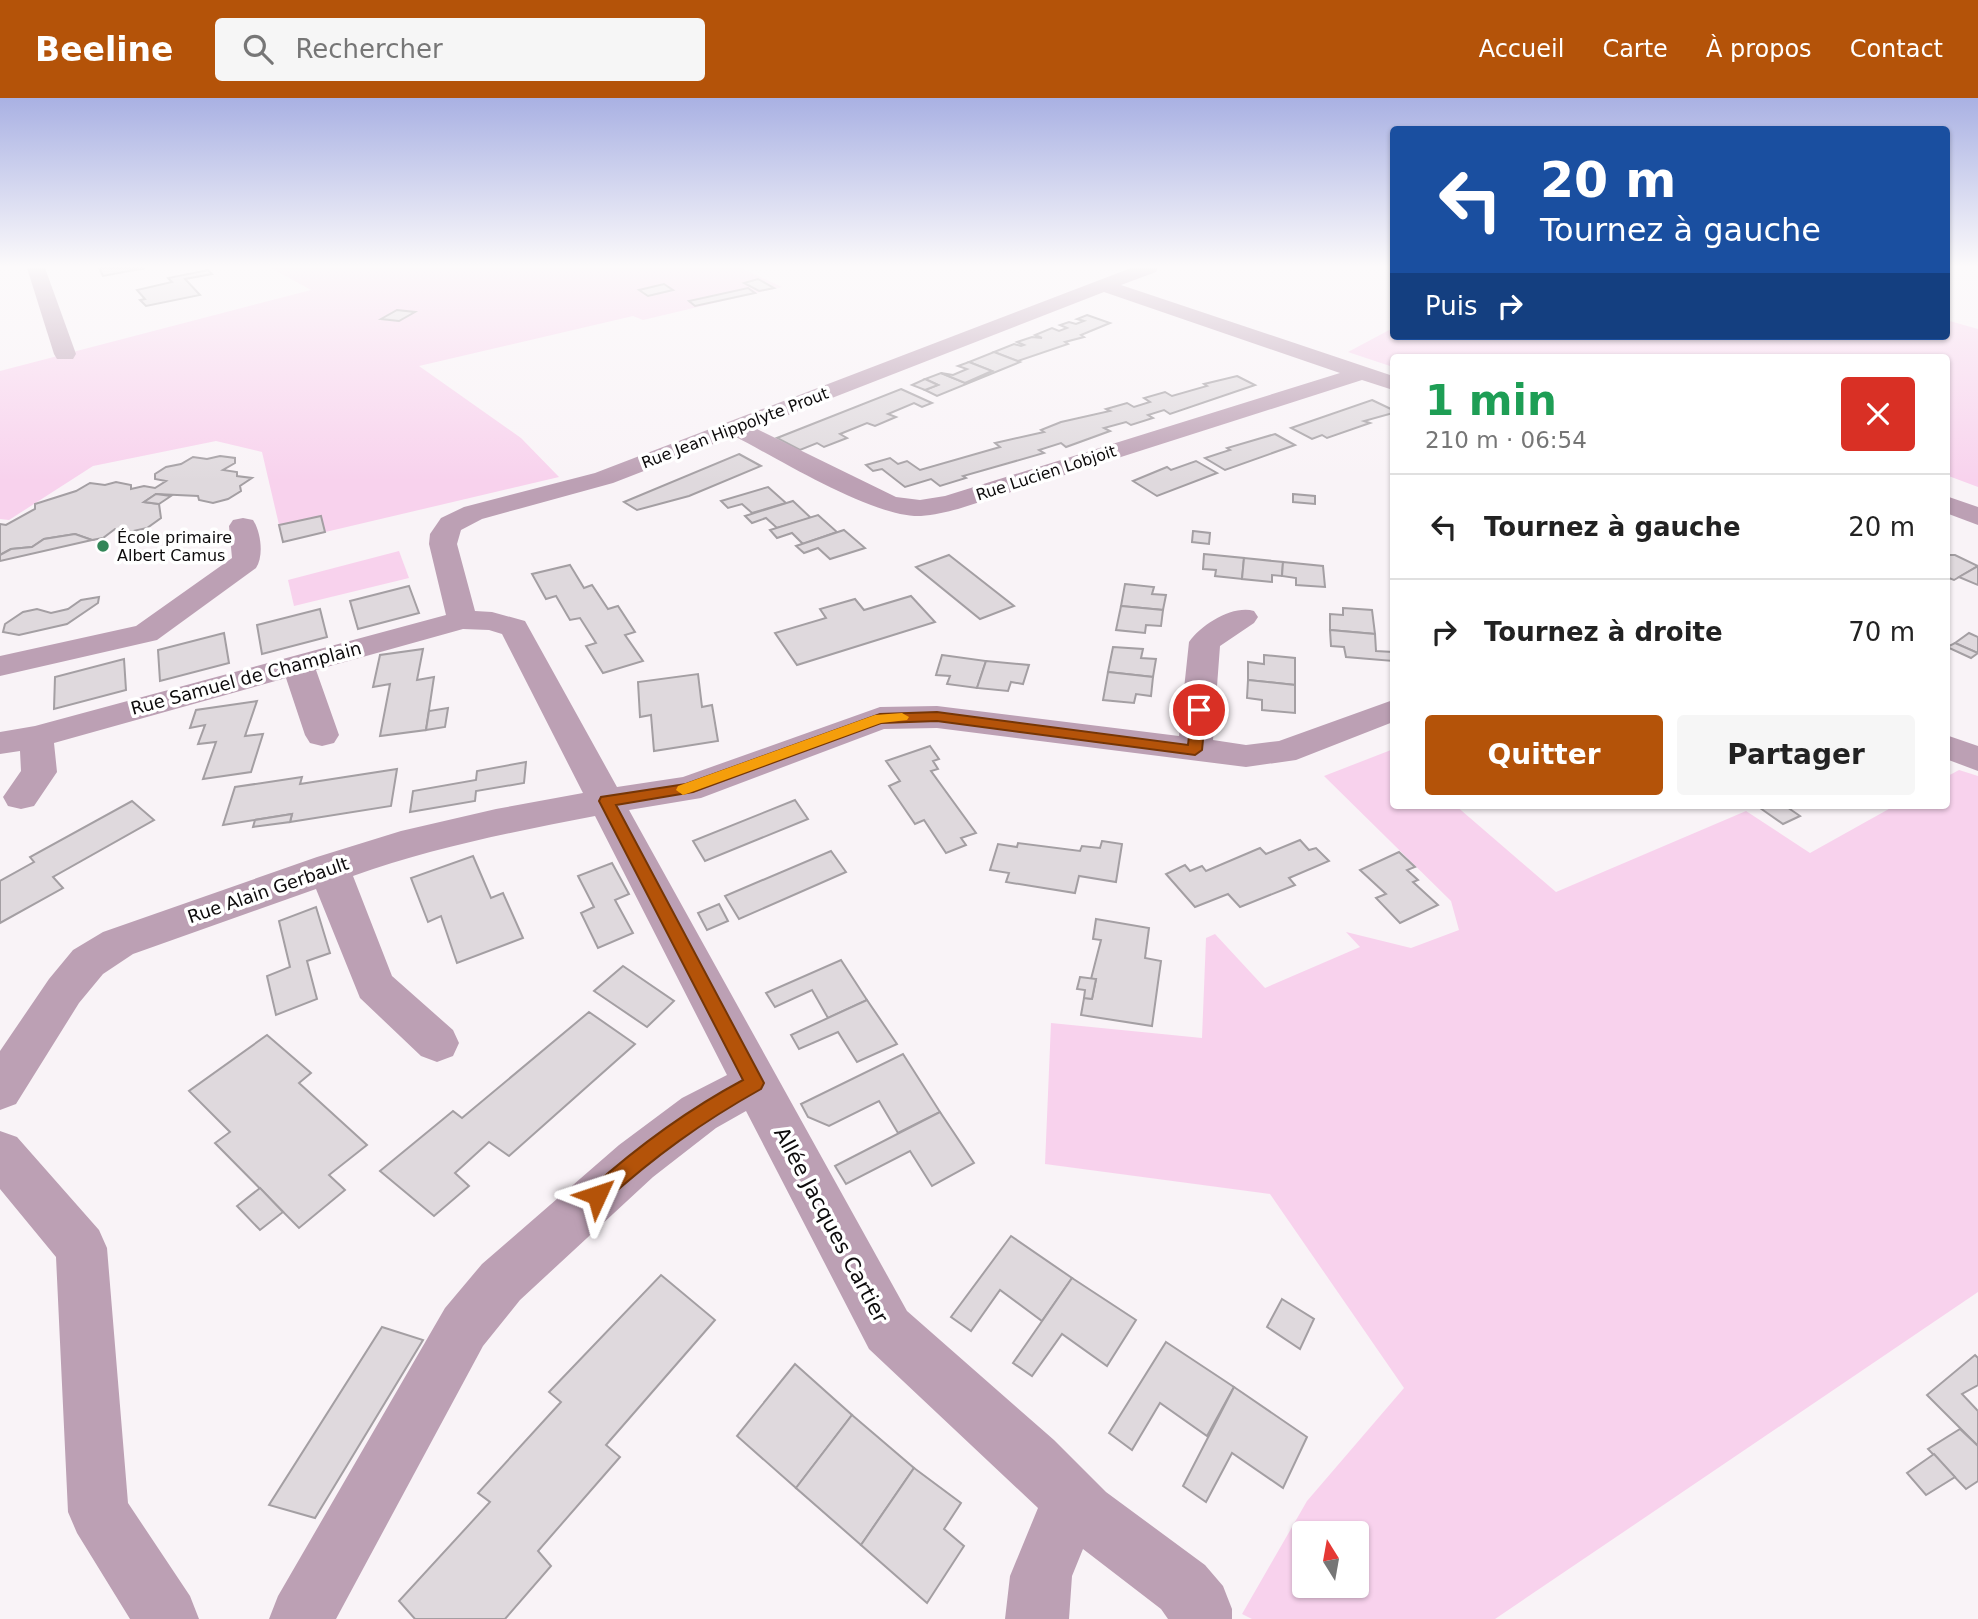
<!DOCTYPE html>
<html lang="fr">
<meta charset="utf-8">
<style>
body{margin:0;font-family:"DejaVu Sans",sans-serif;background:#f6f6f6;color:#222;height:100vh;display:flex;flex-direction:column;font-size:26px;white-space:nowrap}
*{box-sizing:border-box;margin:0}
p{font-size:23px;color:#767676}
.icon{flex:none;width:38px;height:38px;fill:none;stroke:currentColor;stroke-width:2;stroke-linecap:round;stroke-linejoin:round}
.map{position:relative;flex:1;overflow:hidden}
.details{position:absolute;left:1390px;top:256px;width:560px;height:455px;display:flex;flex-direction:column;background:#fff;border-radius:7px;box-shadow:0 2px 5px #0004}
.details>*{flex:none}
.banner{position:absolute;left:1390px;top:28px;width:560px;height:214px;border-radius:7px;box-shadow:0 2px 5px #0004;background:#1a4fa0;color:#fff;overflow:hidden}
.needle{width:46px;rotate:349deg}
.controls{position:absolute;left:1292px;top:1423px;display:grid;gap:14px}
.controls a{display:grid;place-items:center;width:77px;height:77px;border-radius:7px;background:#fff;box-shadow:0 2px 5px #0004;font-size:35px}
.pin{position:absolute;display:grid;place-items:center;width:60px;height:60px;color:#fff;margin:-30px;border:4px solid #fff;border-radius:50%;box-shadow:0 2px 7px #0007}
.me{position:absolute;width:77px;margin:-38px;rotate:48deg;stroke-linejoin:round;filter:drop-shadow(0 0 5px #0008)}
.turn{display:flex;align-items:center;gap:24px;height:147px;padding:0 35px;font-size:32px}
.turn .icon{width:91px;height:91px;stroke-width:2.5}
.turn b{display:block;font-size:49px;line-height:60px}
.then{display:flex;align-items:center;height:66px;padding:0 35px;background:#0003;gap:14px;font-size:26px}
.round{display:grid;place-items:center;flex:none;width:74px;height:74px;border-radius:7px;background:#f6f6f6}
.headline{display:flex;align-items:center;justify-content:space-between;height:119px;padding:0 35px}
h1{font-size:42px;font-weight:700;line-height:52px;color:#1e9e55}
.action{display:flex;gap:14px;margin-top:auto;padding:14px 35px}
.action a{flex:1;height:80px;border-radius:7px;background:#b45309;color:#fff;font-size:28px;font-weight:700;line-height:80px;text-align:center}
.action a+a{background:#f6f6f6;color:#222}
ul{padding:0;list-style:none}
li{display:flex;align-items:center;gap:21px;height:105px;padding:0 35px;border-top:2px solid #e0e0e0}
li div{flex:1}
li b{display:block;font-size:26px}
li em{font-style:normal}
header{display:flex;align-items:center;gap:42px;box-sizing:border-box;height:98px;padding:0 35px;background:#b45309;color:#fff}
header strong{font-size:33px}
nav{display:flex;gap:38px;margin-inline-start:auto;font-size:24px}
.search{width:490px;height:63px;background:#f6f6f6;display:flex;align-items:center;gap:18px;box-sizing:border-box;padding:0 24px;border-radius:7px;color:#767676;font-size:26px}
.map>svg:first-child{display:block}
.green{fill:#f8d2ed;fill-rule:evenodd}
.building{fill:#dfd9dd;stroke:#a49fa3;stroke-width:2}
.lines{fill:none;stroke-linecap:round;stroke-linejoin:round}
.minor{fill:#bca0b4;fill-rule:evenodd}
.route{fill:#b45309;stroke:#753606;stroke-width:2}
.slow{fill:#f59e0b}
.poi-dot{fill:#328658;stroke:#fff;stroke-width:2.5}
.labels{text-anchor:middle;dominant-baseline:central;stroke-width:7;stroke-linejoin:round;paint-order:stroke}
.far-street-label{font-size:16px;fill:#0d0b0c;stroke:#fff}
.far-poi-label{font-size:16px;fill:#0d0b0c;stroke:#fff;text-anchor:start}
.street-label{font-size:18px;fill:#0d0b0c;stroke:#fff}
.near-street-label{font-size:21px;fill:#0d0b0c;stroke:#fff}
</style>
<header>
<strong>Beeline</strong>
<div class="search"><svg class="icon" aria-label="search" viewBox="0 0 24 24"><circle cx="10" cy="10" r="6"/><path d="M15 15l6 6"/></svg>Rechercher</div>
<nav><a>Accueil</a><a>Carte</a><a>À propos</a><a>Contact</a></nav>
</header>
<div class="map">
<svg width="1978" height="1521" viewBox="0 0 1978 1521">
<rect width="100%" height="100%" fill="#f9f3f7"/>
<g class="green">
<path d="M271,170H741L782,189L643,222L633,218L419,268L521,340L559,379L283,444L262,354L216,343L93,368L9,422L0,421V273L311,192Z"/>
<path d="M1946,222L1978,231V389L1946,377V259H1393V269L1348,254L1393,230V238H1946Z"/>
<path d="M399,453L409,480L294,508L288,482Z"/>
<path d="M1391,652L1393,707H1455L1556,794L1746,713L1810,755L1896,707H1946V679L1959,672L1978,678V1194L1495,1521H1252L1242,1516L1307,1403L1404,1290L1270,1096L1045,1066L1051,925L1202,940L1206,840L1215,836L1265,890L1360,849L1346,834L1411,850L1459,832L1451,803L1324,678ZM1304,1435H1356V1488H1304Z"/>
</g>
<g class="building">
<path d="M99,170H145L103,178Z"/>
<path d="M208,172L212,176L185,181L200,197L146,208L140,202L145,201L137,192L172,184L168,180Z"/>
<path d="M758,181L774,190L759,193L744,185Z"/>
<path d="M664,186L673,192L648,198L639,192Z"/>
<path d="M748,190L755,195L695,208L689,203Z"/>
<path d="M397,212L415,214L399,223L381,221Z"/>
<path d="M1087,217L1110,225L1081,237L1084,239L1065,244L1068,246L1018,263L994,254L1014,246L1021,248L1024,247L1017,244L1032,239L1042,240L1035,237L1052,230L1059,233L1067,230L1060,227L1069,224L1076,226L1084,223L1077,221Z"/>
<path d="M994,254L1020,264L937,298L925,292L938,287L925,281L941,275L965,285L992,273L969,264Z"/>
<path d="M969,264L992,273L965,285L941,275L953,277L967,271L958,268Z"/>
<path d="M1237,278L1255,287L1170,316L1164,312L1148,317L1153,320L1131,327L1126,324L1104,330L1110,333L1066,349L1061,345L1039,352L1044,355L963,378L966,380L940,388L931,381L905,389L882,371L873,373L866,367L890,360L898,366L907,363L920,372L1000,349L995,345L1044,334L1041,332L1061,324L1110,313L1106,311L1127,305L1134,309L1150,304L1144,300L1165,294L1172,298L1207,288L1204,286Z"/>
<path d="M925,281L938,287L925,292L912,287Z"/>
<path d="M901,291L932,305L922,309L914,305L888,316L896,319L875,328L867,325L840,336L847,340L824,349L817,345L800,352L777,340Z"/>
<path d="M1372,302L1393,312V315L1364,323L1370,325L1327,340L1322,337L1312,341L1291,330Z"/>
<path d="M1275,336L1295,347L1225,372L1205,360L1230,352L1227,350Z"/>
<path d="M739,356L761,368L689,398L637,412L624,404Z"/>
<path d="M220,358L235,360V365L223,372L237,374V378L252,380L240,388L241,393L228,401L213,405L199,402L198,398L156,396L144,404L159,406L161,420L147,430L129,434L115,431L103,440L92,442L75,436L44,441L32,449L11,451L0,457V426L6,427L35,411V406L76,393L90,385L105,387L116,384L131,387V391L144,388L155,390L166,383L155,381V376L166,369L181,366L193,359L207,361Z"/>
<path d="M1196,363L1217,375L1157,398L1133,383L1167,369L1171,372Z"/>
<path d="M768,389L786,405L752,415L742,406L728,410L721,403Z"/>
<path d="M156,396L171,398L159,406L144,404Z"/>
<path d="M1293,396L1315,398V406L1293,404Z"/>
<path d="M793,403L811,420L777,430L766,420L752,425L745,418Z"/>
<path d="M818,417L837,434L803,446L792,435L777,440L770,432Z"/>
<path d="M321,418L325,434L283,444L279,427Z"/>
<path d="M844,432L865,450L830,461L818,450L804,455L796,448Z"/>
<path d="M1193,433L1210,435L1209,446L1192,444Z"/>
<path d="M75,436L92,442L0,463V457L11,451L32,449L44,441Z"/>
<path d="M1204,456L1244,460L1242,481L1215,478L1216,472L1203,471Z"/>
<path d="M949,457L1014,508L980,521L916,469Z"/>
<path d="M1946,457H1955L1978,468L1954,482L1946,479Z"/>
<path d="M1244,460L1283,464L1282,478L1272,477V484L1242,481Z"/>
<path d="M1283,464L1323,468L1325,489L1296,487V480L1282,478Z"/>
<path d="M570,467L584,490L592,487L608,511L618,508L635,534L625,537L643,563L603,575L586,548L596,545L580,520L570,522L556,498L546,501L532,476Z"/>
<path d="M1978,468V487L1959,479Z"/>
<path d="M1125,486L1154,489L1152,496L1166,497L1163,512L1121,508Z"/>
<path d="M409,488L419,515L358,531L350,503Z"/>
<path d="M911,498L935,524L797,567L775,535L826,520L820,511L855,501L864,512Z"/>
<path d="M99,499L98,505L67,526L19,537L3,534L5,526L23,514L37,511L51,515L68,511L81,502Z"/>
<path d="M1121,508L1163,512L1161,528L1146,527L1145,535L1116,532Z"/>
<path d="M1343,510L1372,512L1375,536L1330,532V516L1343,517Z"/>
<path d="M320,511L327,539L262,556L257,527Z"/>
<path d="M1330,532L1375,536L1376,553L1393,554V563L1346,559L1344,549L1331,548Z"/>
<path d="M224,535L229,565L160,583L158,552Z"/>
<path d="M1969,535L1978,539V555L1955,545Z"/>
<path d="M1955,545L1978,555L1971,560L1947,549Z"/>
<path d="M1113,549L1143,551L1141,560L1156,561L1153,579L1108,574Z"/>
<path d="M423,551L417,582L434,579L426,632L380,638L390,586L373,589L380,557Z"/>
<path d="M942,557L986,563L977,590L947,586L950,578L936,577Z"/>
<path d="M1264,557L1295,560V587L1248,582V564L1264,566Z"/>
<path d="M124,561L126,592L54,611L55,579Z"/>
<path d="M986,563L1029,567L1023,586L1011,584L1008,593L977,590Z"/>
<path d="M1108,574L1153,579L1151,598L1136,596L1134,605L1103,602Z"/>
<path d="M698,576L702,609L712,607L718,643L654,653L651,617L640,619L638,584Z"/>
<path d="M1248,582L1295,587V615L1262,612V602L1247,600Z"/>
<path d="M257,603L245,638L263,636L251,674L203,681L216,644L198,646L205,627L190,630L196,612Z"/>
<path d="M448,610L445,629L426,632L429,613Z"/>
<path d="M930,648L939,661L933,663L938,671L931,673L976,735L961,740L966,747L946,755L924,722L915,726L889,688L900,683L886,663Z"/>
<path d="M526,664L524,685L476,693L475,703L410,714L413,693L476,682L477,673Z"/>
<path d="M397,671L391,708L290,724L292,716L223,727L235,689L302,679L300,686Z"/>
<path d="M795,702L808,721L705,763L693,743Z"/>
<path d="M132,703L154,722L53,779L63,790L0,825V783L34,764L30,759Z"/>
<path d="M1766,707H1784L1800,718L1783,726L1760,710Z"/>
<path d="M292,716L290,724L253,729L255,722Z"/>
<path d="M1300,742L1309,752L1316,750L1329,763L1289,780L1295,787L1240,809L1228,796L1195,809L1166,776L1185,767L1190,773L1202,768L1206,773L1260,750L1266,756Z"/>
<path d="M1102,743L1122,746L1116,784L1079,778L1075,795L1006,784L1009,775L990,772L998,746L1017,749L1018,745L1080,753L1082,748L1100,750Z"/>
<path d="M831,753L846,774L739,821L725,798Z"/>
<path d="M1399,754L1415,769L1407,772L1418,782L1413,784L1438,807L1400,825L1376,800L1386,796L1360,772Z"/>
<path d="M473,758L491,800L503,795L523,840L457,865L441,818L428,824L411,780Z"/>
<path d="M612,765L629,796L615,802L633,835L598,850L581,815L594,809L578,778Z"/>
<path d="M719,806L728,823L707,832L698,815Z"/>
<path d="M316,809L330,855L307,863L317,901L276,917L267,878L290,869L279,823Z"/>
<path d="M1096,821L1149,830L1145,860L1161,863L1152,928L1081,917L1084,900L1092,901L1096,881H1091L1101,842L1093,841Z"/>
<path d="M841,862L867,902L828,920L812,892L775,909L766,895Z"/>
<path d="M623,868L674,903L647,929L594,893Z"/>
<path d="M1080,879L1096,881L1092,901L1084,900L1085,892L1077,891Z"/>
<path d="M867,902L897,946L857,964L838,934L799,951L791,937Z"/>
<path d="M589,914L635,946L509,1058L489,1044L455,1075L469,1088L434,1118L380,1073L453,1013L462,1020Z"/>
<path d="M267,937L311,975L299,985L367,1047L329,1077L345,1092L299,1130L215,1045L230,1034L189,993Z"/>
<path d="M903,956L940,1014L898,1035L879,1003L829,1028L808,1019L801,1006Z"/>
<path d="M940,1014L974,1065L932,1088L910,1053L846,1086L835,1068Z"/>
<path d="M260,1090L283,1114L260,1132L237,1108Z"/>
<path d="M1011,1138L1072,1180L1042,1223L1000,1192L971,1233L951,1219Z"/>
<path d="M661,1177L715,1222L606,1347L620,1359L538,1453L551,1468L505,1521H415L399,1503L490,1404L478,1395L561,1304L549,1294Z"/>
<path d="M1072,1180L1136,1222L1107,1268L1062,1236L1032,1278L1013,1265Z"/>
<path d="M1282,1201L1314,1221L1300,1251L1267,1229Z"/>
<path d="M382,1229L423,1242L315,1420L269,1407Z"/>
<path d="M1166,1244L1234,1289L1207,1338L1160,1305L1132,1352L1109,1335Z"/>
<path d="M1975,1257L1978,1260V1287L1962,1296L1978,1313V1348L1927,1297Z"/>
<path d="M795,1266L852,1317L796,1390L737,1338Z"/>
<path d="M1234,1289L1307,1339L1283,1390L1232,1355L1206,1404L1183,1388Z"/>
<path d="M852,1317L914,1370L861,1447L796,1390Z"/>
<path d="M1960,1331L1978,1348V1383L1966,1391L1928,1351Z"/>
<path d="M1934,1356L1955,1379L1926,1397L1907,1375Z"/>
<path d="M914,1370L961,1405L944,1431L964,1448L927,1505L861,1447Z"/>
</g>
<g class="lines">
<g class="minor">
<path d="M27,170H45L76,256L73,261H57L54,256Z"/>
<path d="M1131,170H1158L1156,174L1121,187L1393,278V292L1362,282L958,411C947,414 933,417 921,418C873,420 779,361 734,338L613,385L482,421L461,432L457,446L475,513L492,514L525,523L617,689L683,679L880,609L937,608L1179,638L1189,544C1202,526 1233,507 1254,513L1258,519L1254,525L1220,548L1213,642L1246,647L1279,643L1393,602V624L1296,662L1246,669L937,630L884,631L701,700L629,712L907,1213L1054,1342L1106,1394L1205,1467L1223,1488L1232,1511V1521H1168L1161,1511L1083,1451L1072,1478L1069,1521H1005L1010,1478L1038,1410L869,1251L746,1013L716,1030L653,1079L520,1202L483,1248L336,1521H269L278,1498L445,1210L482,1166L619,1047L682,1000L727,977L595,718C512,734 432,750 353,778L392,878L453,932L459,945L453,958L437,964L421,958L360,900L316,791L133,856L103,876L79,905L16,1006L0,1012V953L49,881L73,852L103,834L317,759L401,733L496,711L583,695L502,536L489,532L463,531L316,572L339,637L334,645L322,648L310,645L305,637L286,580L54,645L57,674L34,708L21,711L8,708L3,699L21,673L20,653L0,656V634L35,628L446,517L429,446L430,436L441,420L464,409L595,375ZM1104,194L1340,275L945,398L920,402L896,399L755,330Z"/>
<path d="M1946,398L1978,409V427L1946,415Z"/>
<path d="M243,420L253,422C261,434 264,458 256,470L157,542L0,578V558L136,528L232,460L229,428L233,422Z"/>
<path d="M1946,637L1978,648V673L1946,661Z"/>
<path d="M0,1033L17,1039L99,1132L107,1150L128,1405L190,1498L199,1521H130L77,1435L68,1414L56,1159L0,1091Z"/>
</g>
</g>
<linearGradient id="sky" x2="0" y2="1"><stop stop-color="#a9b1e3"/><stop offset="0.44" stop-color="#fcfafb"/><stop offset="1" stop-color="#fcfafb" stop-opacity="0"/></linearGradient>
<rect width="1978" height="383" fill="url(#sky)"/>
<path class="route" d="M1199,607L1206,612L1202,652L1195,657L937,623L881,625L693,694L616,707L764,985L761,991C702,1024 655,1058 604,1104L597,1107L590,1104L587,1097L590,1091C638,1048 687,1012 743,982L599,703L601,699L686,686L880,616L937,614L1188,647L1192,612Z"/>
<path class="slow" d="M902,615L909,619L907,622L881,625L689,695L683,697L676,692L678,688L875,617Z"/>
<circle class="poi-dot" cx="103" cy="448" r="7"/>
<g class="labels">
<g class="far-street-label">
<text transform="translate(735 330) rotate(-21)">Rue Jean Hippolyte Prout</text>
<text transform="translate(1046 375) rotate(-18)">Rue Lucien Lobjoit</text>
</g>
<g class="far-poi-label">
<text x="117" y="439">École primaire<tspan x="117" dy="18">Albert Camus</tspan></text>
</g>
<g class="street-label">
<text transform="translate(246 580) rotate(-15)">Rue Samuel de Champlain</text>
<text transform="translate(268 792) rotate(-19)">Rue Alain Gerbault</text>
</g>
<g class="near-street-label">
<text transform="translate(831 1127) rotate(62)">Allée Jacques Cartier</text>
</g>
</g>
</svg>
<div class="controls">
<a><svg class="needle" viewBox="-14 -14 28 28"><path d="M0-13l5 13h-10z" fill="#e53935"/><path d="M0 13l5-13h-10z" fill="#767676"/></svg></a>
</div>
<div class="pin" style="left:1199px;top:612px;background:#d93025"><svg class="icon" aria-label="arrive" viewBox="0 0 24 24"><path d="M6 21V4h12l-3 4 3 4H6"/></svg></div>
<svg class="me" style="left:597px;top:1097px" viewBox="-20 -20 40 40"><path d="M0-17L14 15 0 8-14 15z" fill="#b45309" stroke="#fff" stroke-width="4"/></svg>
<div class="banner">
<div class="turn"><svg class="icon" aria-label="left" viewBox="0 0 24 24"><path d="M17 20v-9H6M10 6l-5 5 5 5"/></svg><div><b>20 m</b>Tournez à gauche</div></div>
<div class="then">Puis<svg class="icon" aria-label="right" viewBox="0 0 24 24"><path d="M7 20v-9h11M14 6l5 5-5 5"/></svg></div>
</div>
<section class="details">
<div class="headline"><div><h1>1 min</h1><p>210 m · 06:54</p></div><a class="round" style="background:#d93025;color:#fff"><svg class="icon" aria-label="close" viewBox="0 0 24 24"><path d="M6 6l12 12M18 6L6 18"/></svg></a></div>
<ul>
<li><svg class="icon" aria-label="left" viewBox="0 0 24 24"><path d="M17 20v-9H6M10 6l-5 5 5 5"/></svg><div><b>Tournez à gauche</b></div><em>20 m</em></li>
<li><svg class="icon" aria-label="right" viewBox="0 0 24 24"><path d="M7 20v-9h11M14 6l5 5-5 5"/></svg><div><b>Tournez à droite</b></div><em>70 m</em></li>
</ul>
<div class="action"><a>Quitter</a><a>Partager</a></div>
</section>
</div>
